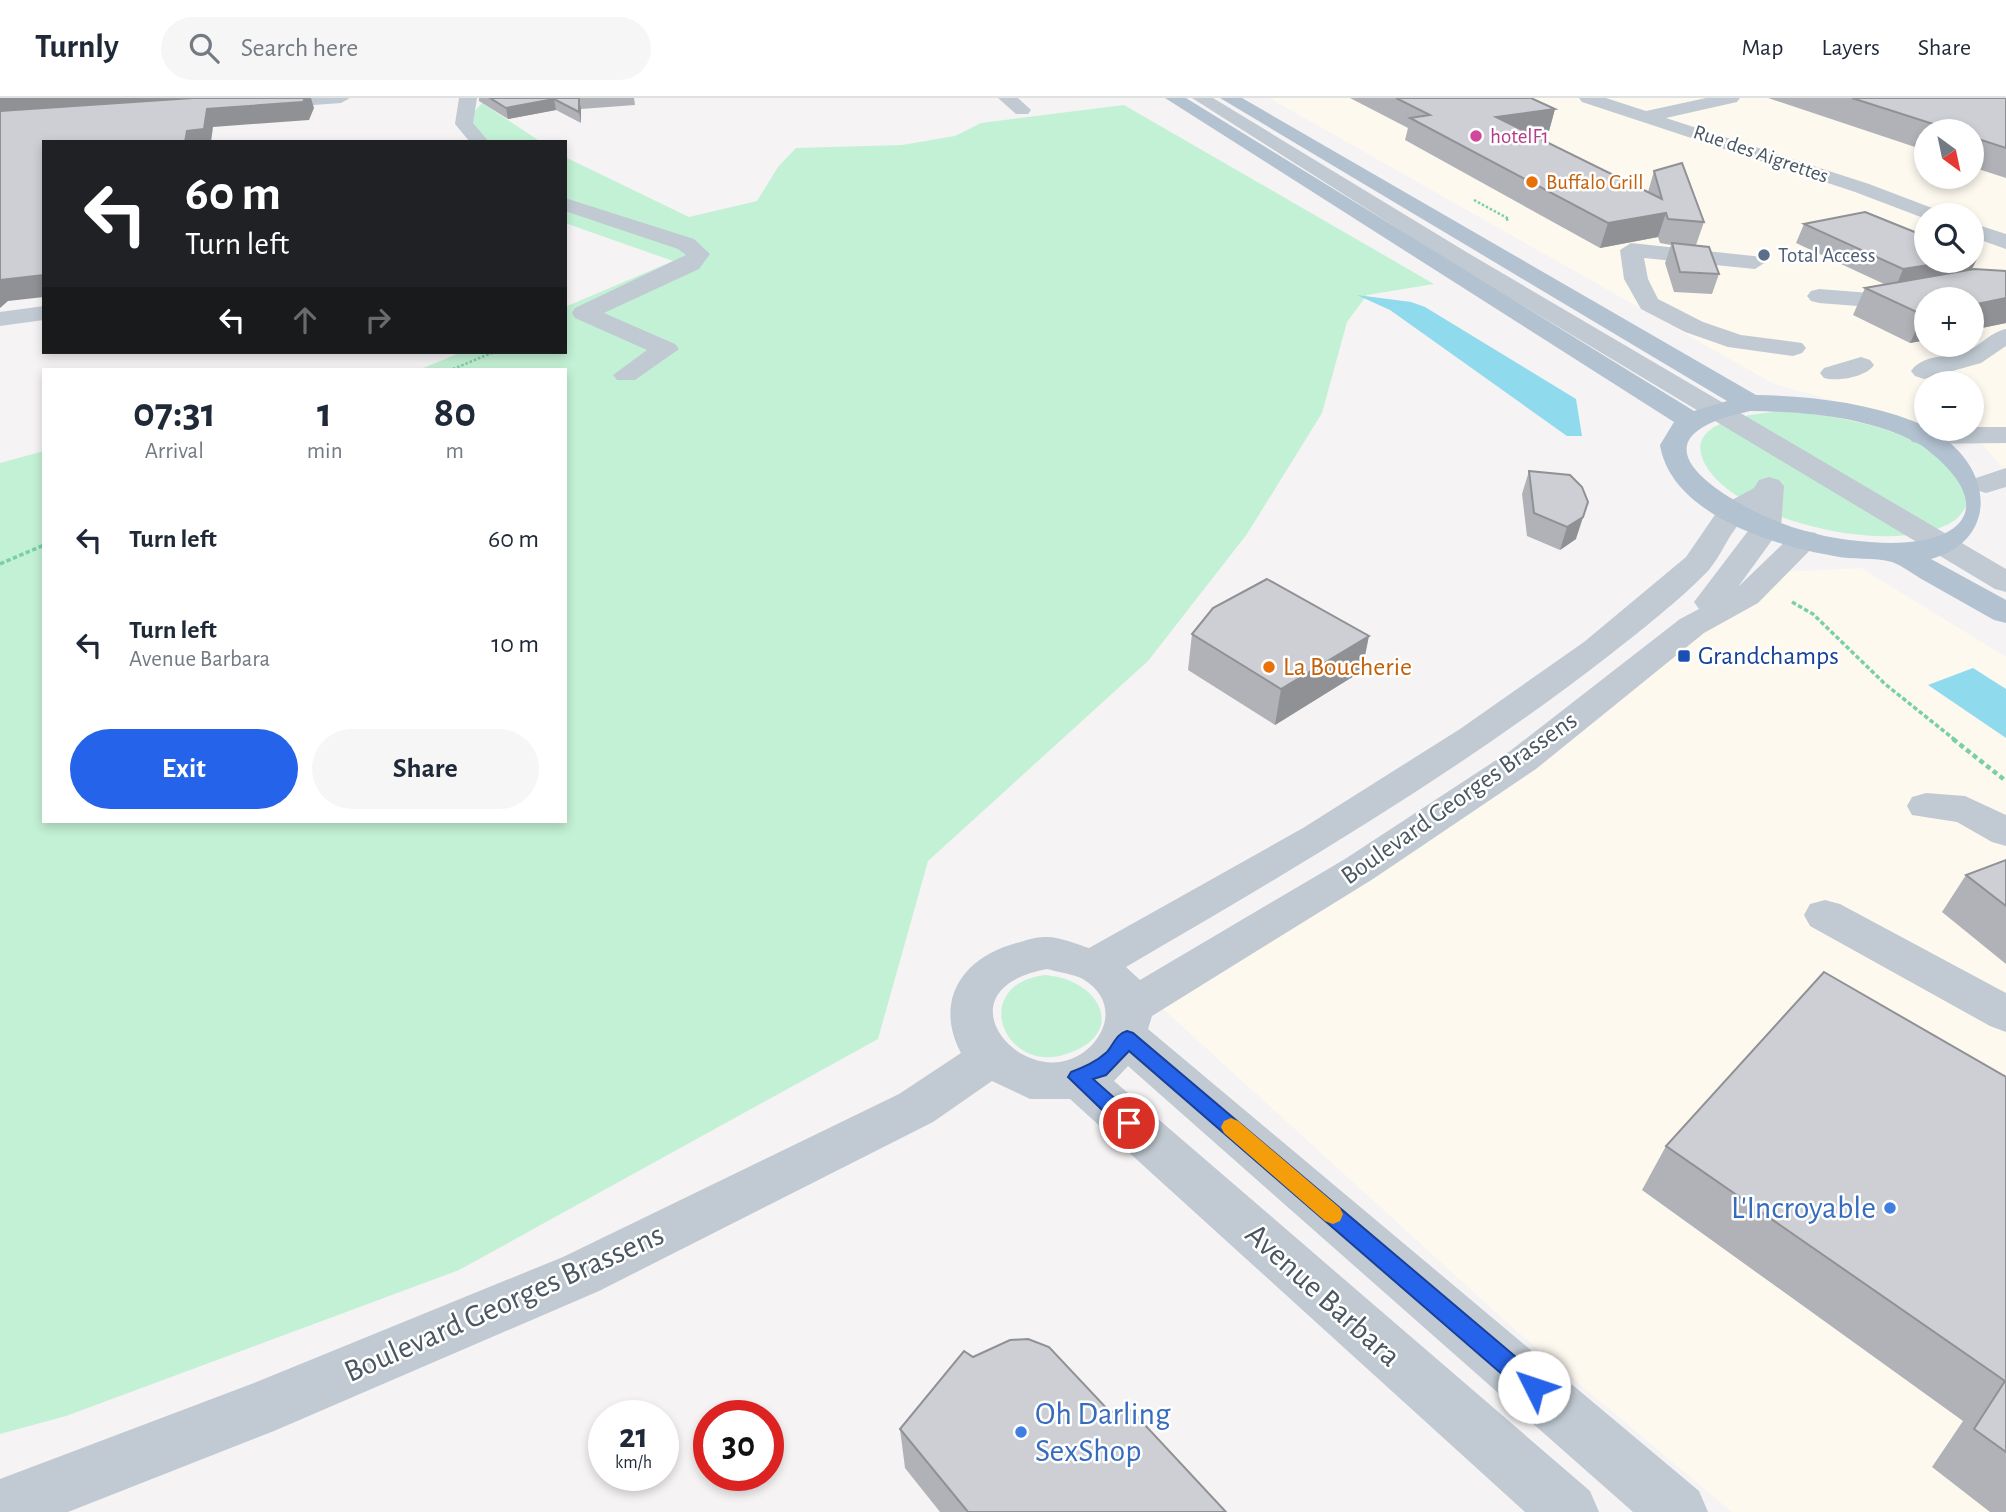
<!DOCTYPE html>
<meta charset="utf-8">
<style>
body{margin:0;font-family:"Alegreya Sans",sans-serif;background:#f6f6f7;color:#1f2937;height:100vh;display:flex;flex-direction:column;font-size:26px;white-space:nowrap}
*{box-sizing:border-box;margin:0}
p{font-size:23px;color:#747a83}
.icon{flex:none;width:38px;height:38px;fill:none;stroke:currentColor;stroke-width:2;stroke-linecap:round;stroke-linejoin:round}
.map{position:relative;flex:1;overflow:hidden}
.drawer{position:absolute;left:42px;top:270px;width:525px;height:455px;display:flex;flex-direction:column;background:#fff;border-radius:0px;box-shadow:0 4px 10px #0003}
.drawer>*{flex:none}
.top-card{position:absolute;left:42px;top:42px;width:525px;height:214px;border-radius:0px;box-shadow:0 4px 10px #0003;background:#202124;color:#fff;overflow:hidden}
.needle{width:46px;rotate:147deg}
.controls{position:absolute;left:1914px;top:21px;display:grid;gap:14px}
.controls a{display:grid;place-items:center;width:70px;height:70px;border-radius:50%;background:#fff;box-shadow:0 4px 10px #0003;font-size:35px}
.speed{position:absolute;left:588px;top:1302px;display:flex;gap:14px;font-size:35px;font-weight:700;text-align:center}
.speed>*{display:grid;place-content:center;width:91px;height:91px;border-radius:50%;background:#fff;box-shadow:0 4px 10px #0003;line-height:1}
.speed small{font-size:18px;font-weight:400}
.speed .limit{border:10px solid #d22;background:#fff;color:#111}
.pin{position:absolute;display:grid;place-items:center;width:60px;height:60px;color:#fff;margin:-30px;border:4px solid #fff;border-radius:50%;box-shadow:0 2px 7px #0007}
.me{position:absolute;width:77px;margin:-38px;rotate:311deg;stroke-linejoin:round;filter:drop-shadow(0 0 5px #0008)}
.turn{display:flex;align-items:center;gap:24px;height:147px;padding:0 28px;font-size:32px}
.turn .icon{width:91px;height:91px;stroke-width:2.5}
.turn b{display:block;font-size:49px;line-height:60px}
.lanes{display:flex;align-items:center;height:66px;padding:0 28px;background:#0003;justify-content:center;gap:35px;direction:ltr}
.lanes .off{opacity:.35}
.eta{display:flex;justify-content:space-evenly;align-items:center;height:119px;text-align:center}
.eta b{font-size:42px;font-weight:700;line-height:49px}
.primary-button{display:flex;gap:14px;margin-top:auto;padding:14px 28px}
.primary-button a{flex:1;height:80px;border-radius:42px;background:#2563eb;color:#fff;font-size:28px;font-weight:700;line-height:80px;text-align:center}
.primary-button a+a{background:#f6f6f7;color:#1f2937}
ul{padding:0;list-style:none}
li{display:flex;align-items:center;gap:21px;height:105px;padding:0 28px}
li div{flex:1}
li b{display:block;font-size:26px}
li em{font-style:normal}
header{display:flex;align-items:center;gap:42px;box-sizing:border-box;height:98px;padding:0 35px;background:#fff;border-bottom:2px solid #e0e1e3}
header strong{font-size:33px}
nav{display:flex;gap:38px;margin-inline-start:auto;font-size:24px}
.search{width:490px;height:63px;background:#f6f6f7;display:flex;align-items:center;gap:18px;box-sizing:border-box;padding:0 24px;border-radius:38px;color:#747a83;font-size:26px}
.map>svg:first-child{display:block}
.commercial{fill:#fdf9ef;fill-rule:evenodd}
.green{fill:#c3f1d5}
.water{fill:#90daee}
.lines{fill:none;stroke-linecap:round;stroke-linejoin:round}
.path-far2{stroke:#7ad0a6;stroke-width:2.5;stroke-dasharray:2.5 2;stroke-linecap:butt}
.path-far1{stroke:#7ad0a6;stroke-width:3.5;stroke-dasharray:4.5 2.5;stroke-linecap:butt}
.path{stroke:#7ad0a6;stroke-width:4.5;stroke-dasharray:5 3.5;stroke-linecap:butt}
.minor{fill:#c1cad2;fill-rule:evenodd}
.major{fill:#b3c2d1;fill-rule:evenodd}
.wall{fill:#b0b2b7}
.shaded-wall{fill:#909195}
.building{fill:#cdcfd5;stroke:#909195;stroke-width:2}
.route{fill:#2563eb;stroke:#184099;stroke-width:2}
.slow{fill:#f59e0b}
.hotel-dot{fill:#d1479c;stroke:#fff;stroke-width:2.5}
.food-dot{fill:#e8710a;stroke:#fff;stroke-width:2.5}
.service-dot{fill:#5c6f8a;stroke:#fff;stroke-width:2.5}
.transit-dot{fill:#1a4fb4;stroke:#fff;stroke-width:2.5}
.shop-dot{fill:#3f7fe0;stroke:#fff;stroke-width:2.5}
.labels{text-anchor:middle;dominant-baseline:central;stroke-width:5;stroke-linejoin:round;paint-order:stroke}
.far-hotel-label{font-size:21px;fill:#b23c85;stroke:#fff;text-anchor:start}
.far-street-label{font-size:21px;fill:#4a5661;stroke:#fff}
.far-food-label{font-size:21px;fill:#c56008;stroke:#fff;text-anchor:start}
.far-service-label{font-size:21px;fill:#4e5e75;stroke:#fff;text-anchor:start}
.transit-label{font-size:26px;fill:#164399;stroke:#fff;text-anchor:start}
.food-label{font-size:26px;fill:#c56008;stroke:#fff;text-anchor:start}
.street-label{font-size:26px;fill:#4a5661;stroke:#fff}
.near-shop-label{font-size:32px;fill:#366cbe;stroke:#fff;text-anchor:end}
.near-street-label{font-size:32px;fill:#4a5661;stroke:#fff}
</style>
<header>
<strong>Turnly</strong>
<div class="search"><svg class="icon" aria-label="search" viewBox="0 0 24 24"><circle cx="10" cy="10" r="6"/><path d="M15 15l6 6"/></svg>Search here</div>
<nav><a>Map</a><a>Layers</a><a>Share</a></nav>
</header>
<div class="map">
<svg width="2006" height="1414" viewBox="0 0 2006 1414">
<rect width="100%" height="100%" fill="#f5f3f3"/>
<g class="commercial">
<path d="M1269,0H2006V374L1981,345L1932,331H1972V285H1927V329L1774,286ZM1927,33H1972V79H1927ZM1927,117H1972V163H1927ZM1927,201H1972V247H1927Z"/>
<path d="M1861,470L2006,559V1414H1732L1514,1231L1138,888L1517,680L1765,475Z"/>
</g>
<g class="green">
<path d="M482,5L541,44H472L460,30Z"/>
<path d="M1124,7L1434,186L1367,197L1347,224L1322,315L1247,436L1148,563L928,763L878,941L459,1172L66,1318L0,1336V365L44,353V723H565V271H421L462,254H565V209L673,163L565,125V59L689,119L757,103L778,69L796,50L902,47L955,38L981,25Z"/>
<path d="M1786,313C1836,317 1938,334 1964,384C1967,390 1967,399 1968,406C1964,411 1960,419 1955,422C1901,460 1750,426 1711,375C1671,323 1754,315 1786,313Z"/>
<path d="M1045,877C1100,881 1129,936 1066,956C1004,977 968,887 1045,877Z"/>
</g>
<g class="water">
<path d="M1357,197L1411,204L1425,209L1576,301L1582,338H1567L1390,212Z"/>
<path d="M1973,570L2006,591V640L1928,587Z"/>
</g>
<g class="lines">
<g class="path-far2">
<path d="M1474,102L1509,121L1505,122"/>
<path d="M453,271L494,254"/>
</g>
<g class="path-far1">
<path d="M0,466L44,447"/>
<path d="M1792,504L1813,516L1885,586L1955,642"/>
</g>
<path class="path" d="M1953,641L2006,683"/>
<g class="minor">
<path d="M268,0H350L341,5L259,11L250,6L253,2Z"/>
<path d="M459,0H477L473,25L489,44H470L455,26Z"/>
<path d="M998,0H1018L1031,12L1028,16H1016Z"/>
<path d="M1192,0H1213L1468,155L2006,471V494L1995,491L1452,165Z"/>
<path d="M1579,0H1606L1646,13L1706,0H1740L1737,4L1666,20L1869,86L1940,113L1944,117H1927L1926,121L1855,94L1582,4Z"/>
<path d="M565,100L694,141L710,156L699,171L604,215L675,246L679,251L635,282H617L613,277L647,252L575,220L572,215L575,210L686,157L678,151L565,113Z"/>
<path d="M1972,125L2006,136V151L1972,139Z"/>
<path d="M1631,145L1763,159L1766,164L1755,171L1644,160L1648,181L1658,201L1703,224L1741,237L1802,245L1806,250L1802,255L1793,258L1728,249L1685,234L1641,211L1624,181L1620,152Z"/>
<path d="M1961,181L2006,184V198L1961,195L1883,210L1819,205L1811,203L1807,198L1811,193L1819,191L1883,196Z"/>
<path d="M44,208V222L0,228V214Z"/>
<path d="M2006,231V248L1981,265L1924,281L1915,278L1911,273C1922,257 1946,259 1962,255C1979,250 1988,235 2006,231Z"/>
<path d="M1861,259L1870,262L1874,267C1866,279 1837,284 1824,280L1820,275L1824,270Z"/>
<path d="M1972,329H2006V345L1922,346L1912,344L1908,338L1912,332Z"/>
<path d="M2006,370V389L1986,395L1976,392L1971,386L1976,380Z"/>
<path d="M1769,379L1779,382L1784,388L1781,430L1738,489L1794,435L1805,433L1816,435L1820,442L1758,505L1704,535L1536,671L1373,781L1152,918L1148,931L1699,1393L1708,1414H1633L1128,968L1114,983L1590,1393L1599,1414H1525L1070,1001H1030L992,983L933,1024L599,1193L274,1333L68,1414H0V1381L254,1285L563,1159L899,996L961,955C935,906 959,863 1010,847C1021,844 1036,838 1047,839C1060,839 1076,846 1089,850L1303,730L1460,631L1584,544L1686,459L1721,408L1754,390L1759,382ZM1752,415L1751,429L1694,504L1699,511L1680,521L1510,653L1345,761L1140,882L1126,869C1291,773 1456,676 1607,559C1638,535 1681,501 1708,473C1724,455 1731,427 1752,415ZM1047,871C1058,874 1073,876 1083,881C1111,898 1112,926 1091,948C1032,1006 929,893 1047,871Z"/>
<path d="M1926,695L1965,698L2006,717V748L1992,744L1957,724L1912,717L1907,708L1912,699Z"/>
<path d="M1825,802L1840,806L2006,895V934L1990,928L1810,828L1804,817L1810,806Z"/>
</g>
<path class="major" d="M1165,0H1186L1694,313L1727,303L1220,0H1242L1756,297C1808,298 1864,304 1913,323C1993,354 2006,440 1931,461L2006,502V525L1994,522C1971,509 1948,496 1925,483C1914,477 1903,468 1892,464C1875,459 1852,462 1834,458C1774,448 1671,416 1660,347L1674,324ZM1750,313C1808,314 1870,319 1921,347C2006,410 1961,452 1870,444C1839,442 1810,436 1781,425C1759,417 1655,368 1696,334C1712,321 1732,318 1750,313Z"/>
</g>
<g class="wall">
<path d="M479,0H634L635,7L581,11V25L556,12L508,21L479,3Z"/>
<path d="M1350,0H1531L1555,11L1549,33L1530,36L1648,94L1654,73L1704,124L1696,147L1719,176L1712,196L1674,194L1665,165L1671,147L1660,145L1658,139L1600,150L1405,42L1408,30Z"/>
<path d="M1768,0H2006V80L1972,69V33H1927V53Z"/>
<path d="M1804,126L1972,171L2006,173V225L1910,245L1853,217L1865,190L1884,186L1796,145Z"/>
<path d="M1529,373L1576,441L1560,452L1527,438L1522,396Z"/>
<path d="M1192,536L1362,573L1275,627L1188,572Z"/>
<path d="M2006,762V866L1942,814L1966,777Z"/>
<path d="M2006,979V1414H1990L1932,1369L1963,1323L1642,1092L1666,1048Z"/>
<path d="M973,1259L1110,1314L1226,1414H940L905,1370L900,1331Z"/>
</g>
<g class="shaded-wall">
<path d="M0,0H222L0,15Z"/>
<path d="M305,0H311L314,10L309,22L213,29L211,44H185L187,33L207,11Z"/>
<path d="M579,0L581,11V25L579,14Z"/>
<path d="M554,1L556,12L508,21L506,10Z"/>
<path d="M1555,11L1549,33L1491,42L1496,19Z"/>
<path d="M1666,115L1658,139L1600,150L1608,125Z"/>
<path d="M1978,159L1968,179L1895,191L1903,171L1954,163H1972V160Z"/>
<path d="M44,177V199L8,203L0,210V182Z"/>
<path d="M2006,185V225L1972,232V207Z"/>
<path d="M1923,217H1927V242L1910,245Z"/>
<path d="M1588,404L1576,441L1560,452L1567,429Z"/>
<path d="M1369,538L1362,573L1275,627L1281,591Z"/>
</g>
<g class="building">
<path d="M193,0H305L303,4L207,11L204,31L187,33L185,44H44V177L0,182V13Z"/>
<path d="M490,0H579V14L554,1L506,10Z"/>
<path d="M1396,0H1531L1555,11L1496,19L1662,101L1654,73L1682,65L1704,124L1668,121L1666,115L1608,125L1410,20L1430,17Z"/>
<path d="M1852,0H2006V50L1972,39V33H1955Z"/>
<path d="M1865,114L1927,139V163H1954L1903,171L1804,126Z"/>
<path d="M1672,145L1709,149L1719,176L1680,174Z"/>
<path d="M1974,171L2006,173V200L1972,207V201H1927V217H1923L1865,190Z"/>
<path d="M1529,373L1570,377L1582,389L1588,404L1583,419L1567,429L1534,415Z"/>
<path d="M1267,481L1369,538L1281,591L1192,536L1213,510Z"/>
<path d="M2006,762V808L1966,777Z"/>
<path d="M1824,874L2006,979V1354L1974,1331L2005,1283L1666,1048Z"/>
<path d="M1028,1241L1049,1249L1110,1314L1131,1312L1226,1414H968L900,1331L964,1253L973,1259L1010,1242Z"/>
</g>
<path class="route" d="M1127,933L1133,935L1542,1281L1545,1289L1542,1297L1534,1301L1526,1297L1129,953L1106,977L1093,981L1136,1019L1139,1025L1136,1031L1129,1033L1122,1031L1068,979L1071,974C1084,969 1096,964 1107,954C1114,946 1116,936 1127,933Z"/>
<path class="slow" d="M1231,1020L1238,1023L1340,1110L1343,1116L1340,1123L1333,1126L1325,1123L1224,1035L1221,1029L1224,1023Z"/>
<circle class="hotel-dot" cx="1476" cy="38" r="7"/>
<g class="food-dot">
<circle cx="1532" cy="84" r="7"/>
<circle cx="1269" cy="569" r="7"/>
</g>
<circle class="service-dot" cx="1764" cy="157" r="7"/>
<rect class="transit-dot" x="1677" y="551" width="14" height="14" rx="3.5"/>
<g class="shop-dot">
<circle cx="1890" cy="1110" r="7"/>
<circle cx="1021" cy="1334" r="7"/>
</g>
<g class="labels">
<g class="far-hotel-label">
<text x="1490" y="38">hotelF1</text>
</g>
<g class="far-street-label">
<text transform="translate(1761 56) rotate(19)">Rue des Aigrettes</text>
</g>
<g class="far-food-label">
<text x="1546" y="84">Buffalo Grill</text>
</g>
<g class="far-service-label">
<text x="1778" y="157">Total Access</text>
</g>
<g class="transit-label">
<text x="1698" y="558">Grandchamps</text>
</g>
<g class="food-label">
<text x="1283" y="569">La Boucherie</text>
</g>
<g class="street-label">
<text transform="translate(1459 700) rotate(-35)">Boulevard Georges Brassens</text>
</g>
<g class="near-shop-label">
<text x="1876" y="1110">L'Incroyable</text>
<text x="1035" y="1316" text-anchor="start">Oh Darling<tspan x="1035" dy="37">SexShop</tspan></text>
</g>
<g class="near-street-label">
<text transform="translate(1323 1197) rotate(42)">Avenue Barbara</text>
<text transform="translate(504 1205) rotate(-24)">Boulevard Georges Brassens</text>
</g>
</g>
</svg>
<div class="controls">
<a><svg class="needle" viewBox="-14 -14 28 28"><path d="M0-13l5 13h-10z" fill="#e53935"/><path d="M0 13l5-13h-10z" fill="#747a83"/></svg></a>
<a><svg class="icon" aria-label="search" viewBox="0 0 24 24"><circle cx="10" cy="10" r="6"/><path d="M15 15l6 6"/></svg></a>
<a>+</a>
<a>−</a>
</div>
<div class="speed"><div>21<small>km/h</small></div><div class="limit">30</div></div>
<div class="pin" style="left:1129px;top:1025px;background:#d93025"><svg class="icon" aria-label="arrive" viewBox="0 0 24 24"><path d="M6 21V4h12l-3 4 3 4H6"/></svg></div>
<svg class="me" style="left:1534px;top:1289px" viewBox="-20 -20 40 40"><circle r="19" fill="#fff"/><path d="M0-13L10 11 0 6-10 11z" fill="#2563eb"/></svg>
<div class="top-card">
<div class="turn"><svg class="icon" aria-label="left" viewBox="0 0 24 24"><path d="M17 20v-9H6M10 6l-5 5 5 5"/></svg><div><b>60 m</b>Turn left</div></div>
<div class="lanes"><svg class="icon" aria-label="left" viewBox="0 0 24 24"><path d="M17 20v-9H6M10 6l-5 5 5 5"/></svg><svg class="icon off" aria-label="ahead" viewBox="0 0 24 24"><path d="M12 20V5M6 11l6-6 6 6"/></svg><svg class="icon off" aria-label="right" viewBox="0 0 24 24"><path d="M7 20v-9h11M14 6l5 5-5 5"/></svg></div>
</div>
<section class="drawer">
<div class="eta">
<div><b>07:31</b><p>Arrival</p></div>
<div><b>1</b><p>min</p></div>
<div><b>80</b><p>m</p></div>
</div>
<ul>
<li><svg class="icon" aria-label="left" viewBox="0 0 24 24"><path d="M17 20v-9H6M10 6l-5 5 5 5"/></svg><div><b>Turn left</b></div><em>60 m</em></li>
<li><svg class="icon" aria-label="left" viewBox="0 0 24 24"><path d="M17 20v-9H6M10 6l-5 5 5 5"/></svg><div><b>Turn left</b><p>Avenue Barbara</p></div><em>10 m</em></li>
</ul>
<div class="primary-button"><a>Exit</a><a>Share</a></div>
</section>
</div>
